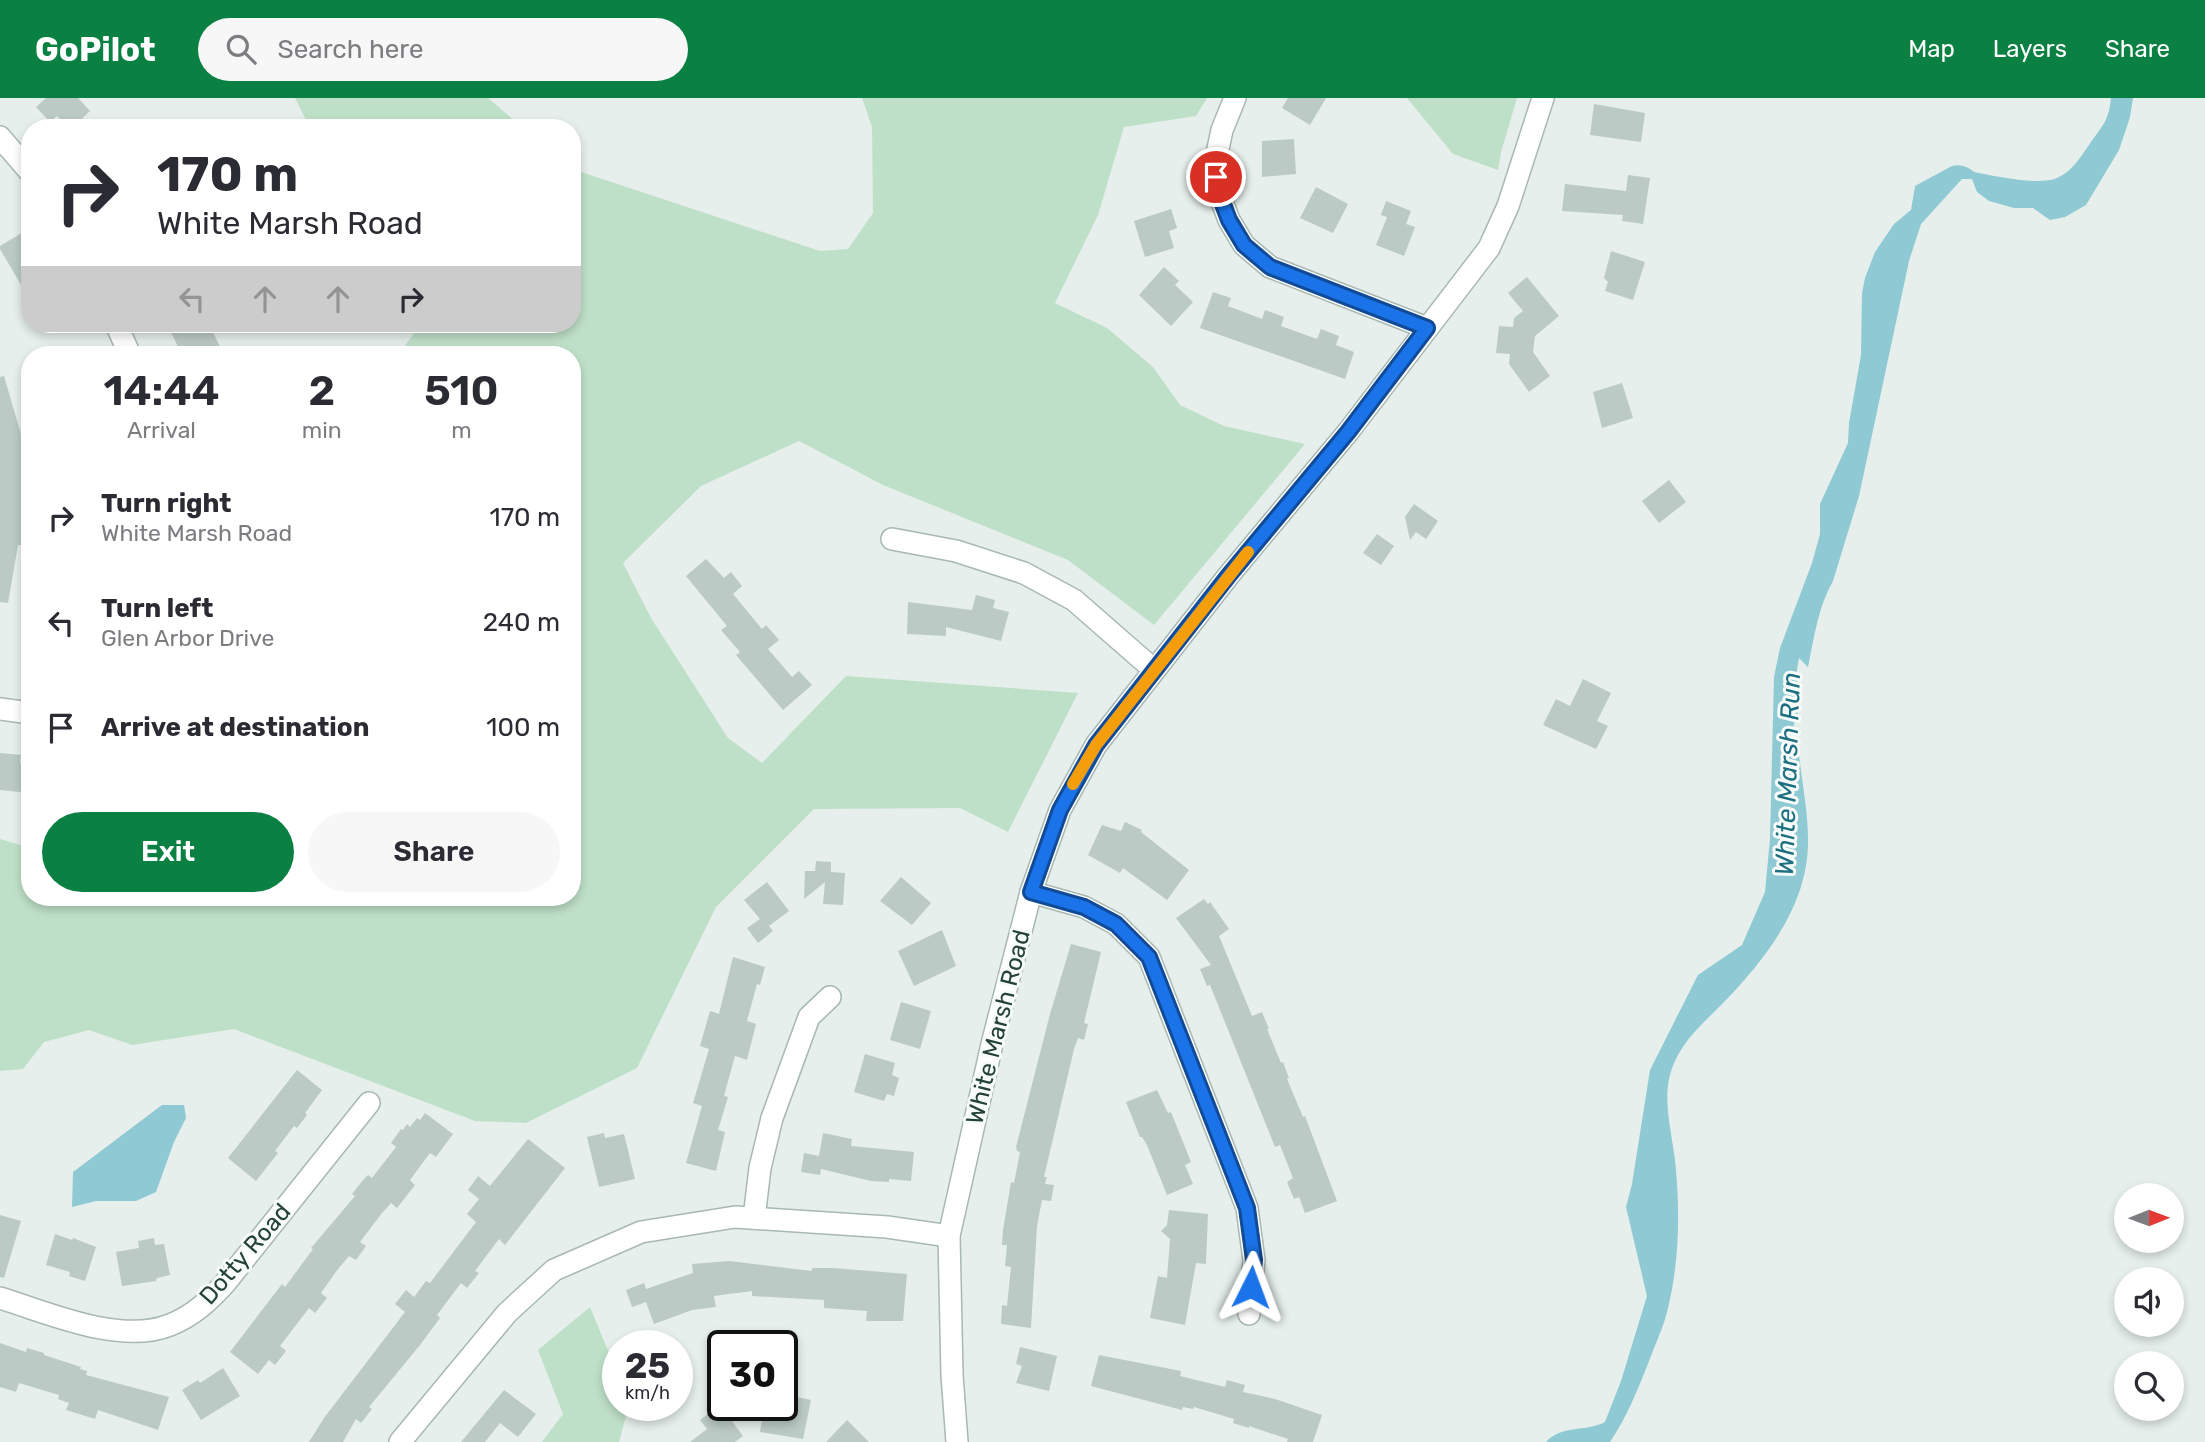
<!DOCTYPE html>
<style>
body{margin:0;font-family:Rubik,sans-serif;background:#f7f7f7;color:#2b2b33;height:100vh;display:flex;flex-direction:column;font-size:26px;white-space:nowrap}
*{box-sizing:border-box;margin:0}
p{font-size:23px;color:#7c7c81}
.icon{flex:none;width:38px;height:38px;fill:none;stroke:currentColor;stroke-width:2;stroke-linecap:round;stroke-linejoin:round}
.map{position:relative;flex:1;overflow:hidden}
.drawer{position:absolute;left:21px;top:248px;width:560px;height:560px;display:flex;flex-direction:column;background:#fff;border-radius:28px;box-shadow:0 4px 10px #0003}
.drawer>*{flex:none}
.banner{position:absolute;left:21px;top:21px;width:560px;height:214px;border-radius:28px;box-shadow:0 4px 10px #0003;background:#fff;color:#2b2b33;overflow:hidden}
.needle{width:46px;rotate:89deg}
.controls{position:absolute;left:2114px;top:1085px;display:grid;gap:14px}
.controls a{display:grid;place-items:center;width:70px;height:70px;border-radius:50%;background:#fff;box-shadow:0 4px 10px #0003;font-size:35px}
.speed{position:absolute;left:602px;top:1232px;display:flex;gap:14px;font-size:35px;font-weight:700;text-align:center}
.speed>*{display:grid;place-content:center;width:91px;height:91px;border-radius:50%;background:#fff;box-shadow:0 4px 10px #0003;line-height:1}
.speed small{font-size:18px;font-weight:400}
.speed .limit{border:4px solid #111;border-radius:10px;background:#fff;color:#111}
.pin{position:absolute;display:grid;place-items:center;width:60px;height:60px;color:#fff;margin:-30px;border:4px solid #fff;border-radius:50%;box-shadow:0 2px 7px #0007}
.me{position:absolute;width:77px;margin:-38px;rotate:3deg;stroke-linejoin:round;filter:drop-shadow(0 0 5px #0008)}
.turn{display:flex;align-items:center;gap:24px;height:147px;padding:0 21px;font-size:32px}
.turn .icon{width:91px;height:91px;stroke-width:2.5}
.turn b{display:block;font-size:49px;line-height:60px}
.lanes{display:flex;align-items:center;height:66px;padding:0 21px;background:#0003;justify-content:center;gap:35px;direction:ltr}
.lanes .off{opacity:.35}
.eta{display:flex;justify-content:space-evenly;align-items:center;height:119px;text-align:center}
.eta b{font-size:42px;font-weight:600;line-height:49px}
.cta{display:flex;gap:14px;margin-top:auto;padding:14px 21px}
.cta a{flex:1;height:80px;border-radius:42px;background:#0b8043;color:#fff;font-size:28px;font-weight:600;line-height:80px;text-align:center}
.cta a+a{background:#f7f7f7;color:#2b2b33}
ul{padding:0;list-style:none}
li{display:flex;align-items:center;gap:21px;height:105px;padding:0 21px}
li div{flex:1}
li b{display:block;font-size:26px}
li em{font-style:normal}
header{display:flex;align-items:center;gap:42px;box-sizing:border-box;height:98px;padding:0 35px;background:#0b8043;color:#fff}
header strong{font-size:33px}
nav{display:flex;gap:38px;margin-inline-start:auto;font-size:24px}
.search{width:490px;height:63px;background:#f7f7f7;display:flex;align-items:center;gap:18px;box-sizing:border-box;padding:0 24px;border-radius:38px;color:#7c7c81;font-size:26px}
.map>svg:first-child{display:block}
.green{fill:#bfe0c8}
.water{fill:#8ec9d4}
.building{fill:#bbcac4}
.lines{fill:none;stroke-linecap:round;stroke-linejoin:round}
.minor-casing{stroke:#a8b8b2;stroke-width:24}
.minor{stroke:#fff;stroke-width:21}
.route-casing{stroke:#114b97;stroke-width:18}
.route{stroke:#1a73e8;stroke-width:12}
.slow{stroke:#f59e0b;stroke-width:12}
.labels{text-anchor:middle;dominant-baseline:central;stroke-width:6;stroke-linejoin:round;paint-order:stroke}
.street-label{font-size:24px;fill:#24423a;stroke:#f7fbf9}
.water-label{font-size:26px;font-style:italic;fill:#1c6f80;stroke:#f7fbf9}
</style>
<header>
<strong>GoPilot</strong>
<div class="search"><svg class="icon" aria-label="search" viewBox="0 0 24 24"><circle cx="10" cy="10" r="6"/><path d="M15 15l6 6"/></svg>Search here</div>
<nav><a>Map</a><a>Layers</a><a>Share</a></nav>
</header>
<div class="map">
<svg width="2205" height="1344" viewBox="0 0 2205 1344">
<rect width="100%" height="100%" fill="#e6efeb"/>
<g class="green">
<path d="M295,0H488L523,30H310Z"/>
<path d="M862,0H1207L1196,18L1124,29L1098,117L1055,205L1107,230L1153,269L1180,307L1224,328L1305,346L1154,527L1068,462L883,387L799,343L701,388L623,465L651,520L728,640L762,665L846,578L1078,595L1008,734L960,710L814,711L716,809L637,970L526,1025L475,1023L234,931L132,947L89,932L44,944L23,971L0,973V741L30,750V800H572V257H398L421,226H572V71L820,153L848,151L873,115L872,29Z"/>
<path d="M1407,0H1517L1501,54L1498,72L1453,56Z"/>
<path d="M590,1209L618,1277V1307H629L619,1344H542L563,1316L538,1252Z"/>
</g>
<g class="water">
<path d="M2111,0H2133L2130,19L2119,52L2086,107L2065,119L2050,122L2033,110H2014L1989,103L1977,94L1972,81H1962L1921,126L1909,163L1859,398L1833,483C1818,509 1814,540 1808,569L1799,560L1796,577L1801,604L1791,636L1792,655L1799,657C1802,685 1808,713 1808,741C1809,805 1768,858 1726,902C1704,925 1679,944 1670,977C1662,1006 1674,1042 1676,1072C1680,1120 1679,1167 1667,1214C1663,1230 1655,1247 1649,1263C1638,1291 1627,1319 1610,1344H1546C1561,1327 1586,1334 1605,1324L1621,1283L1647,1198L1626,1109L1632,1086L1650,972L1698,877L1742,847L1765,794L1770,741L1774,579L1780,550L1812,465L1820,436V406L1848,345L1849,325L1861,257L1862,195L1865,180L1875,154L1894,126L1911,112L1915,88L1952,68C1961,66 1967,68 1974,74C1995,78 2038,88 2057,80C2072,74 2082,57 2091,44C2103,27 2109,22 2111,0Z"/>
<path d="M162,1007H184L186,1020L174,1044L156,1094L136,1103H96L72,1109L73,1074Z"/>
</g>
<g class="building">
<path d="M46,0H78L90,13L72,30H68L57,18L50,24L36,9Z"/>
<path d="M1288,0H1326L1310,27L1282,10Z"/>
<path d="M1594,6L1645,15L1641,44L1590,37Z"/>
<path d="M1294,41L1296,76L1262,79V43Z"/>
<path d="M1628,77L1650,80L1643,126L1622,123L1623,117L1562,113L1565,86L1626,93Z"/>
<path d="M1316,89L1348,106L1333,135L1300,120Z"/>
<path d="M1386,103L1411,113L1406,126L1415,129L1404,158L1376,147L1387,119L1381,117Z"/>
<path d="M1171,111L1177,130L1169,133L1174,150L1145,159L1134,123Z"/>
<path d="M30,130V202L0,151V148Z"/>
<path d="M1611,153L1645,164L1633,202L1605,193L1608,184L1604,180Z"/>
<path d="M1164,169L1179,183L1175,187L1193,204L1171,228L1139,197Z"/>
<path d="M1527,179L1559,218L1535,238L1533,254L1550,278L1529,294L1509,266L1510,256L1496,255L1499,228L1513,229L1514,220L1523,213L1508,195Z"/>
<path d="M1213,194L1231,200L1228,208L1262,221L1265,212L1284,219L1281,228L1317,241L1321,231L1339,238L1336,247L1354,254L1345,281L1200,230Z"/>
<path d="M184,226H209L224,257H182L170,232Z"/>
<path d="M4,278L23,343L28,397L26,447H18L8,505L0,504V279Z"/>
<path d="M1622,285L1633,320L1602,330L1593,294Z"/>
<path d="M1669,382L1686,404L1659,425L1642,403Z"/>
<path d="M1414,406L1438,423L1426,441L1416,434L1410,442L1405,419Z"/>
<path d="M1377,436L1394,448L1381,467L1363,455Z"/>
<path d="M706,461L724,480L731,474L742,488L733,496L762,531L766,527L779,542L768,551L792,579L799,573L812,587L783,612L736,557L740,554L721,532L727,528L686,478Z"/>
<path d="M976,497L995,502L993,510L1009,514L1001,543L946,529V538L907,536L908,504L972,512Z"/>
<path d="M1583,581L1611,595L1597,623L1608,628L1596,651L1543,627L1556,601L1570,608Z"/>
<path d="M0,655L21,657L20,665L30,666V695L0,692Z"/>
<path d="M1125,724L1142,732L1141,734L1189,772L1167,802L1123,770L1120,775L1088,757L1102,727L1121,733Z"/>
<path d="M816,763L831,764V774L845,775L843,807L823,806L825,784L804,801L805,773H815Z"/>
<path d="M901,779L931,805L912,827L880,803Z"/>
<path d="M767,784L789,813L769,828L773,833L758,845L747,830L760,821L744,802Z"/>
<path d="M1204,801L1208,806L1210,804L1229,831L1219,838L1252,918L1262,914L1269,931H1267L1281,965L1283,964L1289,980L1287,981L1303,1019L1305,1018L1337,1103L1305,1115L1299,1099L1294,1101L1287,1084L1293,1080L1280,1047L1275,1049L1210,887L1207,888L1200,871L1211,867L1176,820Z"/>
<path d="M942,832L956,868L914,888L898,853Z"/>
<path d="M1071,846L1101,854L1084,925L1088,926L1084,942L1078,940L1074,951L1044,1079H1047L1045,1086L1054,1087L1051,1103L1042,1102L1037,1128L1031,1230L1001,1226L1002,1207L1007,1208L1011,1169L1005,1168L1007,1147H1002L1003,1132L1011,1084L1014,1085L1020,1054L1017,1053L1016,1049L1050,916Z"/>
<path d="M733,859L765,869L760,887L757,886L747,923L756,926L747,962L735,958L724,998L728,999L718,1032L725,1034L716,1073L686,1065L702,1008L693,1005L709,951L700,948L710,913L719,916Z"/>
<path d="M901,904L931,913L920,951L890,942Z"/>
<path d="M865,956L895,965L892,977L899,980L894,998L887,996L884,1003L854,994Z"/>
<path d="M297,972L322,992L305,1015L307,1017L297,1030L294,1028L275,1053L278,1055L256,1083L228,1060Z"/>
<path d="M1157,992L1168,1015L1171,1014L1191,1064L1185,1067L1193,1086L1167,1097L1147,1047L1142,1039H1140L1126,1004Z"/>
<path d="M425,1015L453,1036L436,1059L430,1055L410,1082L415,1087L397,1110L391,1105L382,1115L360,1144L366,1148L356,1162L349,1158L338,1171L321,1195L327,1200L315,1215L309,1210L280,1248L286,1253L275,1267L269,1262L258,1276L230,1254L282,1186L285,1189L313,1151L311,1150L355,1098L352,1096L363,1082L368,1077L372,1080L396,1049L391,1045L401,1031L403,1032L407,1026L410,1029L417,1020L420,1022Z"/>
<path d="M604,1035L605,1040L624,1036L635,1081L599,1089L587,1039Z"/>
<path d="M823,1035L852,1041L851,1048L914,1054L911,1083L889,1081V1084L871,1083L821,1071L820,1077L801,1074L804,1055L819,1058Z"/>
<path d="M528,1041L565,1070L505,1147L499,1141L475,1173L479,1175L467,1190L461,1185L437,1217L440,1220L420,1247L369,1309L372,1311L361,1325L356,1321L343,1344H309L324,1320L405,1214L395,1206L406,1192L414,1199L426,1183L430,1185L476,1124L467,1116L479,1101L468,1092L478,1078L490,1088Z"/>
<path d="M1169,1112L1208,1116L1206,1166L1196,1165L1185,1227L1150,1220L1158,1178L1167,1180L1170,1141L1161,1133L1167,1127Z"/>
<path d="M0,1117L21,1123L4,1180L0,1179Z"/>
<path d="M55,1136L72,1142L73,1140L96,1149L85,1183L69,1178L70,1174L46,1167Z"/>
<path d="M154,1140L155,1147L164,1146L170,1177L157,1180L156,1183L122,1188L116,1154L139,1150L138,1143Z"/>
<path d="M730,1163L812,1173V1170H833L907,1176L903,1223H866L867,1213L824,1210V1202L752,1198V1193L714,1198L716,1209L692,1212L654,1226L646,1204L632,1209L626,1192L644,1185L646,1191L693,1175L692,1166Z"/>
<path d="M0,1245L26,1254L27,1250L44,1255V1257L81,1269L80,1271L87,1273L86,1277L169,1299L158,1332L98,1312L95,1321L66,1312L69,1305L58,1301L59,1297L19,1285L16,1294L0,1289Z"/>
<path d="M1020,1249L1057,1258L1049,1293L1016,1285L1022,1268L1016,1266Z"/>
<path d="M1099,1257L1181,1273L1180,1278L1225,1289L1227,1282L1245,1287L1243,1294L1275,1301L1322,1317L1313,1344H1287L1288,1341L1249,1328V1330L1233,1325L1234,1321L1194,1309L1193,1311L1183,1309L1182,1312L1091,1288Z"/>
<path d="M223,1270L240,1298L201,1322L182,1292L198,1282L200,1285Z"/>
<path d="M504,1292L536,1316L518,1339L500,1325L485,1344H461Z"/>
<path d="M782,1296L811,1302L803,1341L760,1334L763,1317L778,1319L780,1307H782Z"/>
<path d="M720,1307L743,1338L735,1344H690L707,1331L700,1322Z"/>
<path d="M847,1322L869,1344H826Z"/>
</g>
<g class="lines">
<defs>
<g id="minor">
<path d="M1235,0L1222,32L1215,65L1218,93L1229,122L1244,147L1270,169L1427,230"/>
<path d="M0,39L30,74"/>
<path d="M116,226L130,257"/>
<path d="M892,441L956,453L1024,475L1074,502L1153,571"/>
<path d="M0,611L30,615"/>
<path d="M1031,794L1084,809L1116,826L1149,859L1247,1110L1254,1162L1249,1216"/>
<path d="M754,1120L760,1070L772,1020L809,919L830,899"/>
<path d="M0,1200C49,1215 120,1247 170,1227C193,1218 210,1202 226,1184L369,1005"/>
<path d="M400,1344L507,1215L554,1172L641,1134L735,1119L887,1129L949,1138"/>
<path d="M957,1344L952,1277L949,1138L992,946L1031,794L1060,712L1096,647L1229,477L1348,334L1489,150L1508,108L1543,0"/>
</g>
</defs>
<use href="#minor" class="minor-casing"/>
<use href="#minor" class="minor"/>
</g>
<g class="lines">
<defs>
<path id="route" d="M1216,79L1218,93L1229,122L1244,147L1270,169L1427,230L1348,334L1229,477L1096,647L1060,712L1031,794L1084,809L1116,826L1149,859L1247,1110L1254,1162L1251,1189"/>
</defs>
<use href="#route" class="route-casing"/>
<use href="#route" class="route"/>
<path class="slow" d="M1073,686L1096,647L1248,454"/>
</g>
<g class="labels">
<g class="street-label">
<text transform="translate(998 929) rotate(-76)">White Marsh Road</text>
<text transform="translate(245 1156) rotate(-49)">Dotty Road</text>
</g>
<g class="water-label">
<text transform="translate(1788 676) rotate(-88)">White Marsh Run</text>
</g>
</g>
</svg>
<div class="controls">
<a><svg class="needle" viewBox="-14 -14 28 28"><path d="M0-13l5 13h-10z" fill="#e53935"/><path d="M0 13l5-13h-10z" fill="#7c7c81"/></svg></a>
<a><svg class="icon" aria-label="sound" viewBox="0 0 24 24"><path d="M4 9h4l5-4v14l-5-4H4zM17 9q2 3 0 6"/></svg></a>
<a><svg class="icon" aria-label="search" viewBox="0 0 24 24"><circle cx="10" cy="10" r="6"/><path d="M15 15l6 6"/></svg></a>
</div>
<div class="speed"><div>25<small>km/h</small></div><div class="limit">30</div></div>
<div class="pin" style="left:1216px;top:79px;background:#d93025"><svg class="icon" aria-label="arrive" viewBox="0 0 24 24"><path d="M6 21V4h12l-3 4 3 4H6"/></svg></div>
<svg class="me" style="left:1251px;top:1189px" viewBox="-20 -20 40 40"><path d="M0-17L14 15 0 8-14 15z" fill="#1a73e8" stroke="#fff" stroke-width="4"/></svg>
<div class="banner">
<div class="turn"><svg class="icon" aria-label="right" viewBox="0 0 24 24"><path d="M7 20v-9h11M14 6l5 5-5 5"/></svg><div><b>170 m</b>White Marsh Road</div></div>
<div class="lanes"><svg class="icon off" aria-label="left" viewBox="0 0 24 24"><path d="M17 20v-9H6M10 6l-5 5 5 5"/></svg><svg class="icon off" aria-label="ahead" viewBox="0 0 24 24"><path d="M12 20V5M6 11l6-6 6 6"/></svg><svg class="icon off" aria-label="ahead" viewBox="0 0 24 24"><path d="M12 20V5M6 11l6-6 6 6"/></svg><svg class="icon" aria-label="right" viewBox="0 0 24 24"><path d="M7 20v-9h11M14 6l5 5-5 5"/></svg></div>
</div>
<section class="drawer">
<div class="eta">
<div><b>14:44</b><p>Arrival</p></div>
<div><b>2</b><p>min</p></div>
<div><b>510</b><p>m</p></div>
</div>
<ul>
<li><svg class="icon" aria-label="right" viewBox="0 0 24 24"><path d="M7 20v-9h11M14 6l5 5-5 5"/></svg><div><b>Turn right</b><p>White Marsh Road</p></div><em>170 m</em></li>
<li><svg class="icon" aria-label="left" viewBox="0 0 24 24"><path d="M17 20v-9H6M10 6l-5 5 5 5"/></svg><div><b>Turn left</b><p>Glen Arbor Drive</p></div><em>240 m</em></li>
<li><svg class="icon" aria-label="arrive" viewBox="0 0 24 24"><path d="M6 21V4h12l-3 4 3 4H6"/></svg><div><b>Arrive at destination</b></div><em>100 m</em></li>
</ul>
<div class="cta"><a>Exit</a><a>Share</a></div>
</section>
</div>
